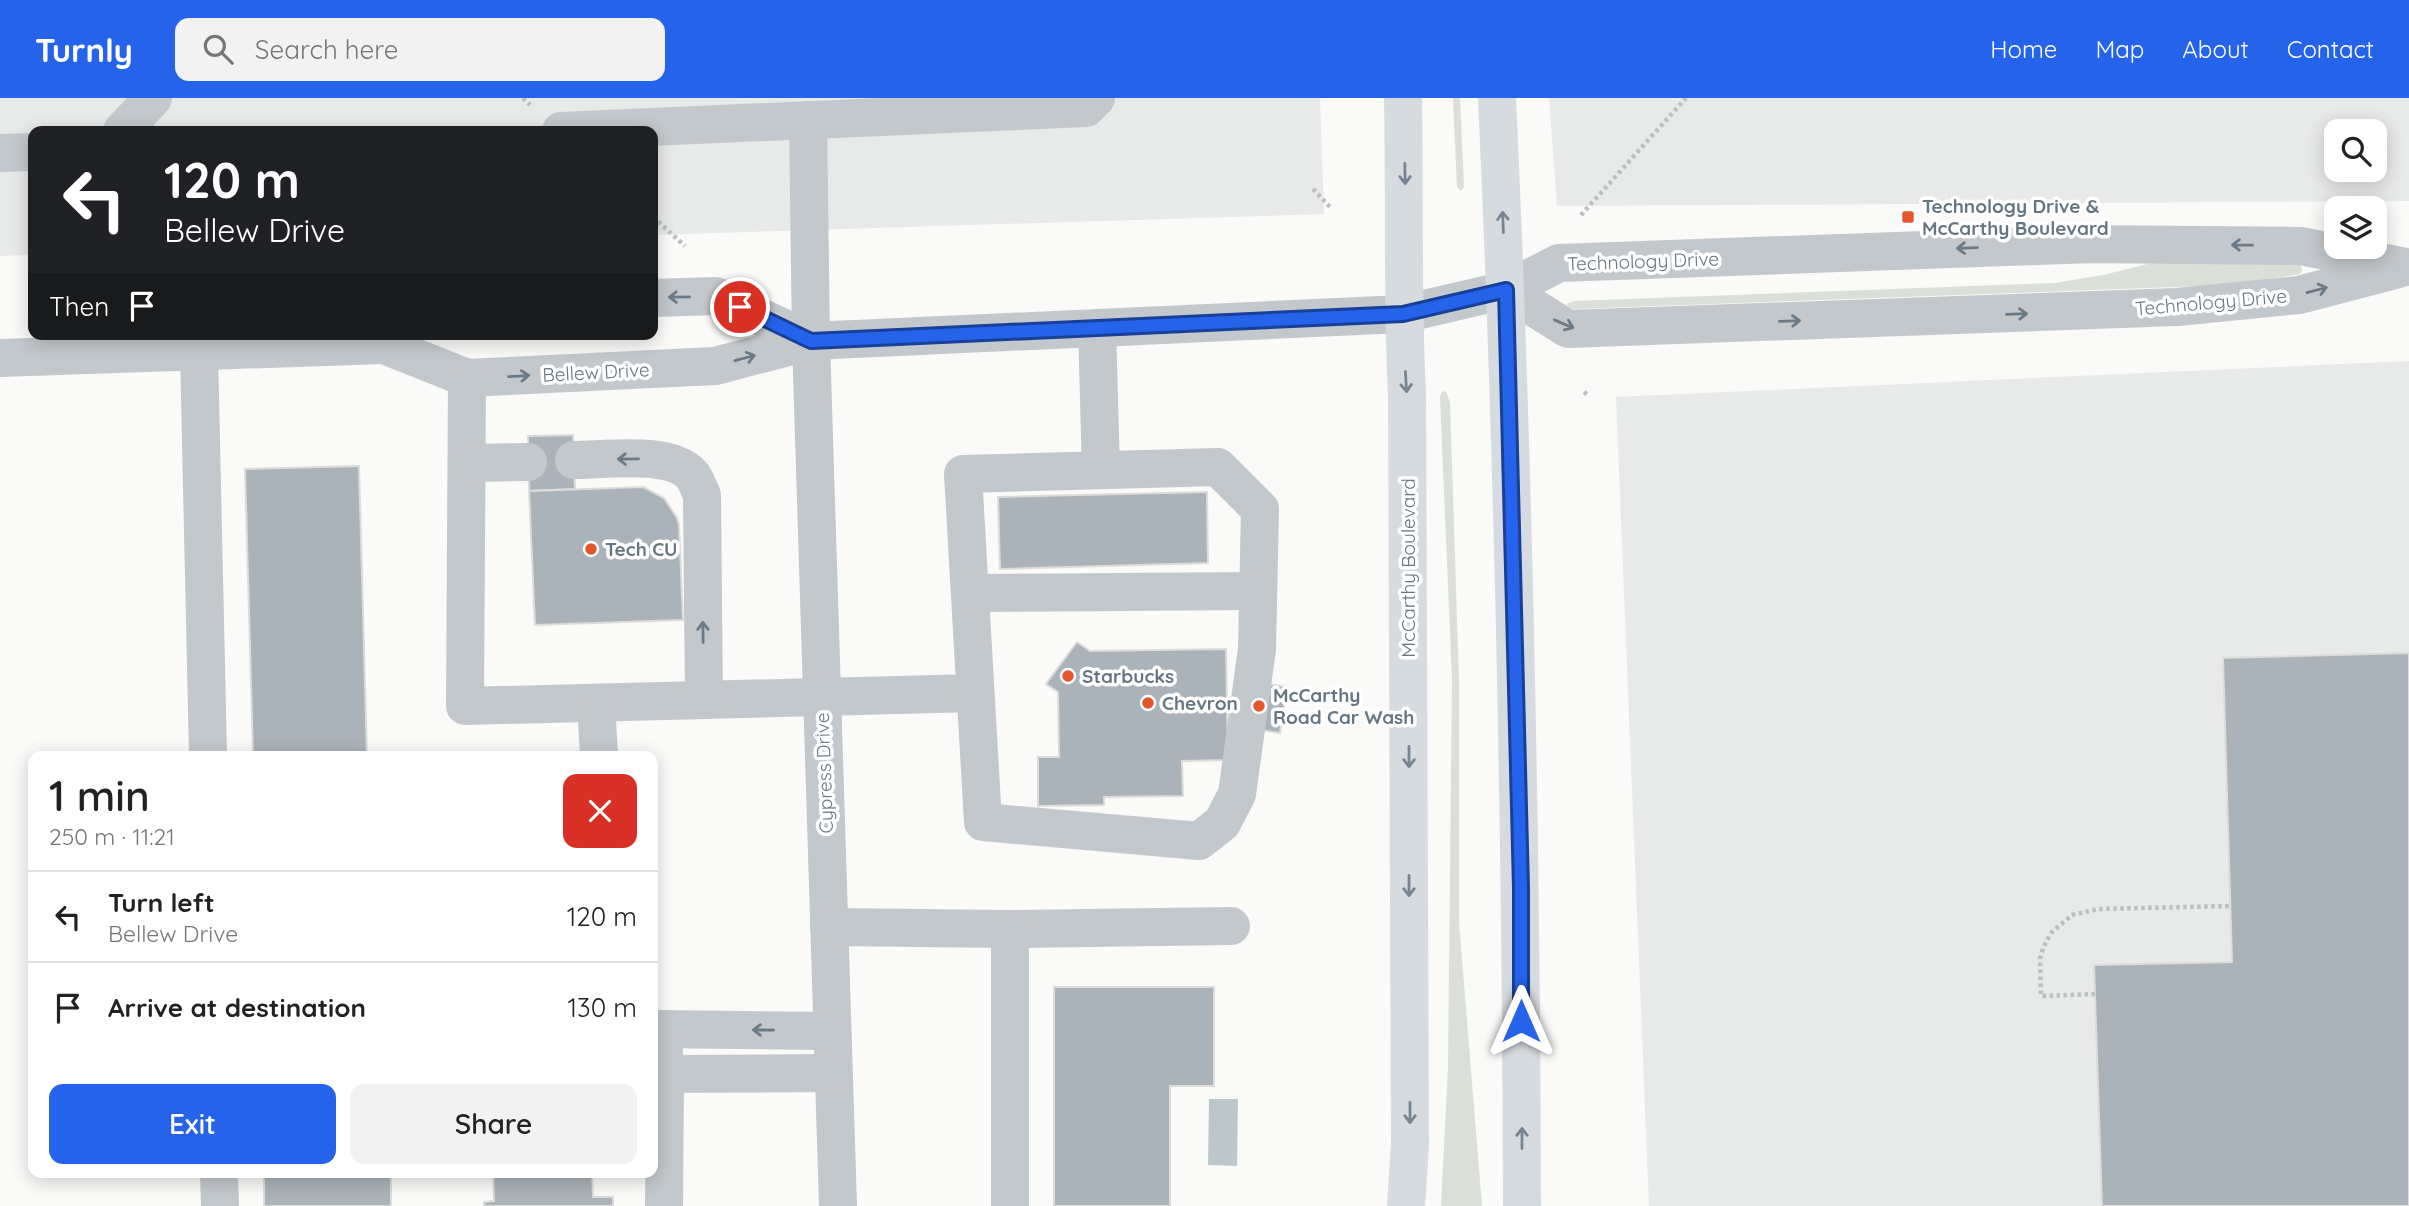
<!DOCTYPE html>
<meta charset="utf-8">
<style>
body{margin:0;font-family:Quicksand,sans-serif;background:#f2f2f2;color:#222;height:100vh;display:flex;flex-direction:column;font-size:26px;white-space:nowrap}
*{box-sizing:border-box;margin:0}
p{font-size:23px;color:#767676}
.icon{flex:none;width:38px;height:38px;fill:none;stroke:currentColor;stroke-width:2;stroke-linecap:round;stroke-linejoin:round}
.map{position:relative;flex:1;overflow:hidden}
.side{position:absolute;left:28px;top:653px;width:630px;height:427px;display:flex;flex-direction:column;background:#fff;border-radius:14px;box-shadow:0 4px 18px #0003}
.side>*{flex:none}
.banner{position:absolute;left:28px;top:28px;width:630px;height:214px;border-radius:14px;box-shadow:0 4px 18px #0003;background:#202124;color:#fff;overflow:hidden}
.buttons{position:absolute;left:2324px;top:21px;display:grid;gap:14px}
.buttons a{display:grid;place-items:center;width:63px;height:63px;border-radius:14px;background:#fff;box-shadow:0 4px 18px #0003;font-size:35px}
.pin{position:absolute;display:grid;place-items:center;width:60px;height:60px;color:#fff;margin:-30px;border:4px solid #fff;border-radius:50%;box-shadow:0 2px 7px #0007}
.me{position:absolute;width:77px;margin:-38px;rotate:0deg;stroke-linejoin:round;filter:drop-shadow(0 0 5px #0008)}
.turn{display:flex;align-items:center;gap:24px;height:147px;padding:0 21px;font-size:32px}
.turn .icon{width:91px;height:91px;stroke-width:2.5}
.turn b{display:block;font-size:49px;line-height:60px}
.then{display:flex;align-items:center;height:66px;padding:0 21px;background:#0003;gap:14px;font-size:26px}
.round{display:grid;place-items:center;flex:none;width:74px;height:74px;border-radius:14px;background:#f2f2f2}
.summary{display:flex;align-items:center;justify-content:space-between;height:119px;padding:0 21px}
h1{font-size:42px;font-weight:600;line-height:52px}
.action{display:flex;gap:14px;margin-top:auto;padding:14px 21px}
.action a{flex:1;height:80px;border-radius:14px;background:#2563eb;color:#fff;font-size:28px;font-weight:600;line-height:80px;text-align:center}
.action a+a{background:#f2f2f2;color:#222}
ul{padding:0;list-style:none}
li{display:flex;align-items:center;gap:21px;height:91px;padding:0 21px;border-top:2px solid #e0e0e0}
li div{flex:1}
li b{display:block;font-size:26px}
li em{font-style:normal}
header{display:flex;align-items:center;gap:42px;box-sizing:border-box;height:98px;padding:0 35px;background:#2563eb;color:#fff}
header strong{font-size:33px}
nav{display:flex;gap:38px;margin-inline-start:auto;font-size:24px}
.search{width:490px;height:63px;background:#f2f2f2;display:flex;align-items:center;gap:18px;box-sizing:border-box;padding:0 24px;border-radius:14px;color:#767676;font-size:26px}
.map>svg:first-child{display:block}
.built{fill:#e8e9e9;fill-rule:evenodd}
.green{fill:#dadfd7}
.water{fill:#bbc7cb}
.building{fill:#aab3b9;stroke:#dcdcda;stroke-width:2}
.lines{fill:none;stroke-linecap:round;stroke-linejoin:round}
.path{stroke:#bbbfc2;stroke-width:4.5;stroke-dasharray:3.5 3.5;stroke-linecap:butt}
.minor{stroke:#c3c8cc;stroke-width:38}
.major{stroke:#d6dbdf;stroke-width:38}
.oneway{stroke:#768591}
.oneway2{stroke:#6a7a87}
.route-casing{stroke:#184099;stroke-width:18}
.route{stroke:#2563eb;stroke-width:12}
.poi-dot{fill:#e4572e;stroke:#fff;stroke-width:2.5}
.labels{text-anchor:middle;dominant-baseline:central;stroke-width:7;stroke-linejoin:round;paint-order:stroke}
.poi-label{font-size:19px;font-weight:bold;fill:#657683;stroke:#fff;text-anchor:start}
.street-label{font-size:19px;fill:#657683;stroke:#fff}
</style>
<header>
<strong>Turnly</strong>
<div class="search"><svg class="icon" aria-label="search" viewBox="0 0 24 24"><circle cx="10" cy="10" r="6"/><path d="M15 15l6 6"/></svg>Search here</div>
<nav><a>Home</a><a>Map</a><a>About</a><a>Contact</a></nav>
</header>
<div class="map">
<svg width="2409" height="1108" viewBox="0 0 2409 1108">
<rect width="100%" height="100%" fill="#fafaf8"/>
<g class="built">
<path d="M0,0H1320L1324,116L653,137V33H33V157L0,158Z"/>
<path d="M1549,0H2409V103L1557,108ZM2336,33H2375V72H2336Z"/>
<path d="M2409,263V1108H1649L1616,299Z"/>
</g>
<g class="green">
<path d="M1453,0H1460L1464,89L1461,93L1457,89Z"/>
<path d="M2198,161L2301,167L2302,173L2300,176L2256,183L2202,188L1574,211L1568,209L1567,206L1574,203L2055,185L2103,177L2147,166Z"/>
<path d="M1446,293L1450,305L1459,582V824L1482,1108H1441L1448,970L1452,581L1440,299L1442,294Z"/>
</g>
<path class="water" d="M1209,1001H1238L1237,1068L1208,1067Z"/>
<g class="building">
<path d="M573,337L575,391L529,393L528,338Z"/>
<path d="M359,368L367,658H253L245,371Z"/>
<path d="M643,389L664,400L677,420L679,427L683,522L535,527L529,393Z"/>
<path d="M1207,394L1208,465L1000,471L998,399Z"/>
<path d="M1077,544L1090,553L1226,551L1228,662L1182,663L1183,698L1104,699V707L1038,708V659H1059L1058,594L1046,586Z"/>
<path d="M2409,555V1108H2102L2094,867L2232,864L2223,560Z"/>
<path d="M1238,581L1287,589L1280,635L1230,627Z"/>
<path d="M1054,889H1214V988H1170V1108H1054Z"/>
<rect x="264" y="1074" width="127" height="34"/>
<path d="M493,1074H592L593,1099H613V1108H484V1104L494,1103Z"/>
</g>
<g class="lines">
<g class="path">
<path d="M523,0L530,7"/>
<path d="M1313,91L1331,110"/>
<path d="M1581,117L1686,0"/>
<path d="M653,119L685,148"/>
<path d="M1584,294L1588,297"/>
<path d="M2095,896L2041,898L2040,861L2043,850L2051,835L2072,817L2098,811L2231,808"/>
</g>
<g class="minor">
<path d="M808,22L811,243L838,1108"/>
<path d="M122,33L153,0"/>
<path d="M561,33L1086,10L1096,0"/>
<path d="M0,55L33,54"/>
<path d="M1506,192L1568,231L2177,209L2299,197L2398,171"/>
<path d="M653,200L716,198L811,243"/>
<path d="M1097,230L1101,372"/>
<path d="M199,253L208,658"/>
<path d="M0,260L384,247L467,280L715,268L811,243L1403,216L1506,192L1559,165L2092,146L2301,148L2406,169"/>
<path d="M467,280L465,608L975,595"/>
<path d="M574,362C605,362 670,352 692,377C696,382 699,391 702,397L704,602"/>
<path d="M467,365L528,364"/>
<path d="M1218,369L1260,411L1257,551L1237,696L1222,725L1199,743L983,724L963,376Z"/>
<path d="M970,495L1258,493"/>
<path d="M596,605L599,658"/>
<path d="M829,829L1010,831L1231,828"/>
<path d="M1010,831V1108"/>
<path d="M653,931L832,933"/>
<path d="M663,931L665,976L664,1108"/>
<path d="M665,976L833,975"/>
<path d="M219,1074L220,1108"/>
</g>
<g class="major">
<path d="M1403,0C1405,99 1402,198 1407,297L1410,1047L1406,1108"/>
<path d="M1497,0C1514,369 1521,739 1522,1108"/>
</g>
</g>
<defs><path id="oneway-shaft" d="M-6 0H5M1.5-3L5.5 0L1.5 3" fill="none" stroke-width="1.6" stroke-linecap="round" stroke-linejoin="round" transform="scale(1.75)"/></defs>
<g class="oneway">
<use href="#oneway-shaft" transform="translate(1405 76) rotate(89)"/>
<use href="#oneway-shaft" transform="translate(1503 124) rotate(-92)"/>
<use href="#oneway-shaft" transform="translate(1406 284) rotate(87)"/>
<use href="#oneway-shaft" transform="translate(1409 659) rotate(90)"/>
<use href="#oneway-shaft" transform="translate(1409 788) rotate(90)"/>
<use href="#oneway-shaft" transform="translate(1410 1015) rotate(90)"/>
<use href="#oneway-shaft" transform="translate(1522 1040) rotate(-90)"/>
</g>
<g class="oneway2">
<use href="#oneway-shaft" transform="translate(2242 147) rotate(-179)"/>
<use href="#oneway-shaft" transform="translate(1967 150) rotate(178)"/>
<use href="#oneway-shaft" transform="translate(2317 192) rotate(-15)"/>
<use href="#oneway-shaft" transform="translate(679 199) rotate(179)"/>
<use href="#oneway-shaft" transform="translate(2017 216) rotate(-2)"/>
<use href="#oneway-shaft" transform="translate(1790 223) rotate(-2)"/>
<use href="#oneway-shaft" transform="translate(1564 226) rotate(23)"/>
<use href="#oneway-shaft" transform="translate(745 260) rotate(-15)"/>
<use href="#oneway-shaft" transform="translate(519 278) rotate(-3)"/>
<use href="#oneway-shaft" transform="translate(628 361) rotate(179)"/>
<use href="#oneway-shaft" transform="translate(703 534) rotate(-91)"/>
<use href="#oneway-shaft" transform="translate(763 932) rotate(-179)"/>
</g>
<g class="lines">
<defs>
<path id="route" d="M740,209L811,243L1403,216L1506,192L1521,790V923"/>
</defs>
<use href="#route" class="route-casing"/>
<use href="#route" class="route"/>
</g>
<g class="poi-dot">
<rect x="1901" y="112" width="14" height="14" rx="3.5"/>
<circle cx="591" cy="451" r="7"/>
<circle cx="1068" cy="578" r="7"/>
<circle cx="1148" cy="605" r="7"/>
<circle cx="1259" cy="608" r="7"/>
</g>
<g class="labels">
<g class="poi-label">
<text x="1922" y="108">Technology Drive &amp;<tspan x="1922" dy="22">McCarthy Boulevard</tspan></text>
<text x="605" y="451">Tech CU</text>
<text x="1082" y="578">Starbucks</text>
<text x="1273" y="597">McCarthy<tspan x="1273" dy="22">Road Car Wash</tspan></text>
<text x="1162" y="605">Chevron</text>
</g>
<g class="street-label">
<text transform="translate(1643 163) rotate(-2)">Technology Drive</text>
<text transform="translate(2211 204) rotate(-5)">Technology Drive</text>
<text transform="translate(596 274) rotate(-3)">Bellew Drive</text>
<text transform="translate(1408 470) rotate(-90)">McCarthy Boulevard</text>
<text transform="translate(824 675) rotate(-92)">Cypress Drive</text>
</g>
</g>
</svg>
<div class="buttons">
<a><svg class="icon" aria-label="search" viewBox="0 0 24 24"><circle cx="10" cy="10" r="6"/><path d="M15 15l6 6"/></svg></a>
<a><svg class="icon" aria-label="layers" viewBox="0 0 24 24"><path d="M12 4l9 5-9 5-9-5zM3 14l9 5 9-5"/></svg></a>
</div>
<div class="pin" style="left:740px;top:209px;background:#d93025"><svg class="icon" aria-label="arrive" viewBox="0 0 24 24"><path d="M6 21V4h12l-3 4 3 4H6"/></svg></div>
<svg class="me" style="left:1521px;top:923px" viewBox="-20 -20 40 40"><path d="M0-17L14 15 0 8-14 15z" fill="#2563eb" stroke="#fff" stroke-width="4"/></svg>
<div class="banner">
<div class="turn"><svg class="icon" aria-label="left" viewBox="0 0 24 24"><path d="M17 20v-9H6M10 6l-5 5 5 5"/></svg><div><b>120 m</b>Bellew Drive</div></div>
<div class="then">Then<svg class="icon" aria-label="arrive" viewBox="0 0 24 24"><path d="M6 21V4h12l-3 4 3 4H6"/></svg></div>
</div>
<section class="side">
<div class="summary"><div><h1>1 min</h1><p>250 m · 11:21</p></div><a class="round" style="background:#d93025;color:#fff"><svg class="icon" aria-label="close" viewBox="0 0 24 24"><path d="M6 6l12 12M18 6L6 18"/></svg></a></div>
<ul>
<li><svg class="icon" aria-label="left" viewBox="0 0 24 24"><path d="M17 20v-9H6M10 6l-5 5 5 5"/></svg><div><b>Turn left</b><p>Bellew Drive</p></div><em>120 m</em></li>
<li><svg class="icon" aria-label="arrive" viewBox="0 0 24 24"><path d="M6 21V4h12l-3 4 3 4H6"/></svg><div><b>Arrive at destination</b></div><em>130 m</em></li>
</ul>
<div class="action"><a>Exit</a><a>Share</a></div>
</section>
</div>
